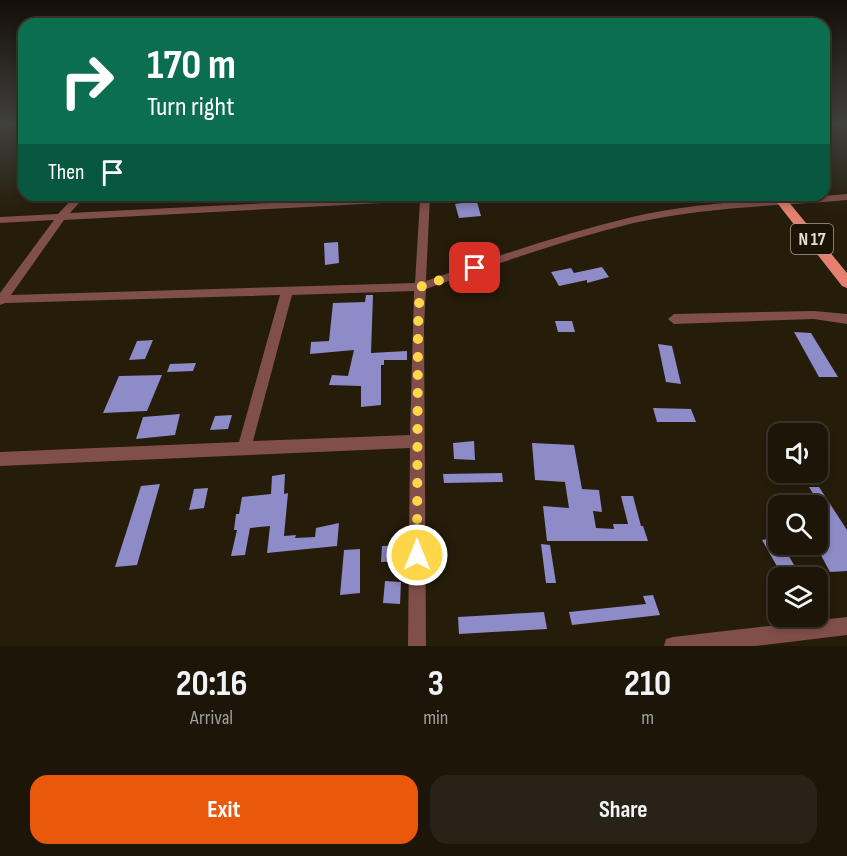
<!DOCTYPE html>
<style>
body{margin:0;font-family:"Sofia Sans Condensed",sans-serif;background:#292216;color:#f1f3f6;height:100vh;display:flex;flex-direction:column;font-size:22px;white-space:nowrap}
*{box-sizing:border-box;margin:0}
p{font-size:20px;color:#a09f9c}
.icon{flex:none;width:33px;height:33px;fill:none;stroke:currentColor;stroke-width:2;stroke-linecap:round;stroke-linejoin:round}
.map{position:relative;height:646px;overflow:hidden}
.side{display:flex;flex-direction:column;background:#1c1508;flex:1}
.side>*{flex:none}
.banner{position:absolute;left:18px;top:18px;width:812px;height:183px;border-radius:18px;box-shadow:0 3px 9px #0003,0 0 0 2px #3a3429;background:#0b6e4f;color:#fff;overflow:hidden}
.buttons{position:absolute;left:768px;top:423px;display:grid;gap:12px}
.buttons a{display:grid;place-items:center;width:60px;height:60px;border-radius:12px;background:#1c1508;box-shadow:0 3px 9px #0003,0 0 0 2px #3a3429;font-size:30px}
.pin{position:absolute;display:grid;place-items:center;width:51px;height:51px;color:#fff;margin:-26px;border-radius:12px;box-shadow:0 3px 9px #0006}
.me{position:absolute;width:66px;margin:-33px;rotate:0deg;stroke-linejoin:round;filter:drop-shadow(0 0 4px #0008)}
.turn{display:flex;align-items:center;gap:21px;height:126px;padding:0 30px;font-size:27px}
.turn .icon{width:78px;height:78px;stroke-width:2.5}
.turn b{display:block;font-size:42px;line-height:51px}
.then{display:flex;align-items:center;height:57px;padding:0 30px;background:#0003;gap:12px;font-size:22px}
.eta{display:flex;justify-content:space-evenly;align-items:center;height:102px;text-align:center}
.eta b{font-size:36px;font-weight:700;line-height:42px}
.action{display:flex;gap:12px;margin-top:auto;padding:12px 30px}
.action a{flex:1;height:69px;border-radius:18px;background:#ea580c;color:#fff;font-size:24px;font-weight:700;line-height:69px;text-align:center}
.action a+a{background:#292216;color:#f1f3f6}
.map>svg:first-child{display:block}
.building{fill:#8e8bc9}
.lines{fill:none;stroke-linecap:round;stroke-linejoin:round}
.minor{fill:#814f49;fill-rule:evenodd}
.major{fill:#e57f72;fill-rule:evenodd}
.route{stroke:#ffd54a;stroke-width:10;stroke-dasharray:0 18}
.labels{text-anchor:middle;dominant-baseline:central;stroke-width:6;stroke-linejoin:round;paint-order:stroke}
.shield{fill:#1b1303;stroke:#a8a195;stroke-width:1.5}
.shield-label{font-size:18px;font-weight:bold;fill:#e4ded3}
</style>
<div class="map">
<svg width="847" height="646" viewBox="0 0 847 646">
<rect width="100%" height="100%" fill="#251c0a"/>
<g class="building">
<path d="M467,195H475L481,216L459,218L455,204L469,202Z"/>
<path d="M338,242L339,263L325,265L324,243Z"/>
<path d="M602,267L609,277L587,283V280L559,286L551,272L571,268L574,273Z"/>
<path d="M366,295H373L371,353L407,351V360H384V365H381V405L361,407V386L329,385L332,375L348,376L354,350L310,354L311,342L329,341L333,303L365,302Z"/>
<path d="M555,321H572L575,332H558Z"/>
<path d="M794,332L811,333L838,377H819Z"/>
<path d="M153,340L145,359L129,360L137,341Z"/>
<path d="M658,344L672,346L681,384L666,382Z"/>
<path d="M196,363L193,371L167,372L170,364Z"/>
<path d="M162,375L147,411L103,413L119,376Z"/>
<path d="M653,408L691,409L696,422H657Z"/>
<path d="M180,414L175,435L136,439L143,417Z"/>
<path d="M232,415L228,429L210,430L215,416Z"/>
<path d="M474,441L475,460L454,459L453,443Z"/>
<path d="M532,443L574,445L582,489L599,490L602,512L593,511L596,528L614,529L613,524H628L621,496H633L641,526H643L648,541H547L543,506L569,508L565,482L535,480Z"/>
<path d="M502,473L503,482L444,483L443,474Z"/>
<path d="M285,474L284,494L288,493L284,536L296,535L295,538L315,537L316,528L339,523L337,546L267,553L270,526L250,528L245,555L231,556L237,530H234L236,514H239L242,497L271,494L272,476Z"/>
<path d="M160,484L137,565L115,567L141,486Z"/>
<path d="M809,487H819L847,530V571L830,572L815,544H818V505H820Z"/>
<path d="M208,488L204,508L189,510L194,489Z"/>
<path d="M778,537V544H782L798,572L782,575L762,540Z"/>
<path d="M541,544L550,545L556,583H546Z"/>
<path d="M401,545L402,561L381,562L382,546Z"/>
<path d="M360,549V593L340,595L344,550Z"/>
<path d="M385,581L401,582L400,604L383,603Z"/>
<path d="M653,595L660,615L572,625L569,612L646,604L643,596Z"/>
<path d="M544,612L547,629L459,634L458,617Z"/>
</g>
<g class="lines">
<g class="minor">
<path d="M847,194V200C777,206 703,207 634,223C563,240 494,265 426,289L424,326L426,646H408L410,448L0,466V452L239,442L280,295L5,303L0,305V293L54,220L0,223V217L58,214L76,195H86L70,213L430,195L426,281C494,257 562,234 632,217C702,201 776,200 847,194ZM420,201L415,283L11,295L64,220ZM414,291L410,435L253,441L292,295Z"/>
<path d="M814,311L847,314V324L814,319L674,324L668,319L674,314Z"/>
<path d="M847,617V635L755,646H664L666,639L673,637Z"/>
</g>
<path class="major" d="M771,195H783L847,273V288L842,286Z"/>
</g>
<linearGradient id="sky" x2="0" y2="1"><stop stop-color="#140f06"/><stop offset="0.58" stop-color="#40403e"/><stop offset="1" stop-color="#40403e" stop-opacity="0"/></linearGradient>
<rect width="847" height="214" fill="url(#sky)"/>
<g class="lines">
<path class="route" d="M417,555L418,326L420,287L475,268"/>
</g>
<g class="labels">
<rect class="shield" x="791" y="224" width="42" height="30" rx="4.5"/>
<g class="shield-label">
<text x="812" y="239">N 17</text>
</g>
</g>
</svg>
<div class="buttons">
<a><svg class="icon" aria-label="sound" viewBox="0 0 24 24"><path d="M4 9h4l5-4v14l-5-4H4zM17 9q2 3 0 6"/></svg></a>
<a><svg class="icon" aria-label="search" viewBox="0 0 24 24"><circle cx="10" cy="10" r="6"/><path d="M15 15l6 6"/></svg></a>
<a><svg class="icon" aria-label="layers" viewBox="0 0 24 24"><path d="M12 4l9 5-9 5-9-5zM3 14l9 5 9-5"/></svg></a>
</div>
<div class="pin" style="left:475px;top:268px;background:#d93025"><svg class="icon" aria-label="arrive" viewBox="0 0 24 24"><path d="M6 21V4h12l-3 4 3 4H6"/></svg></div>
<svg class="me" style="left:417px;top:555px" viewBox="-20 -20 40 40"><circle r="17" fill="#ffd54a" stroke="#fff" stroke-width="3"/><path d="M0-11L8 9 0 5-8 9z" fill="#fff"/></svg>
<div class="banner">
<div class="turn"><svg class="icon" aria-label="right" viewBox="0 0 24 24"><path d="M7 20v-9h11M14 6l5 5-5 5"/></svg><div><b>170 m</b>Turn right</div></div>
<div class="then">Then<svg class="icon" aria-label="arrive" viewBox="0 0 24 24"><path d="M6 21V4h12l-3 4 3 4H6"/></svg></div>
</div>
</div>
<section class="side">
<div class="eta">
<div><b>20:16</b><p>Arrival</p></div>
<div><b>3</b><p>min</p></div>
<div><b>210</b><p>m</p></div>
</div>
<div class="action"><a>Exit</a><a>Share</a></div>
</section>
